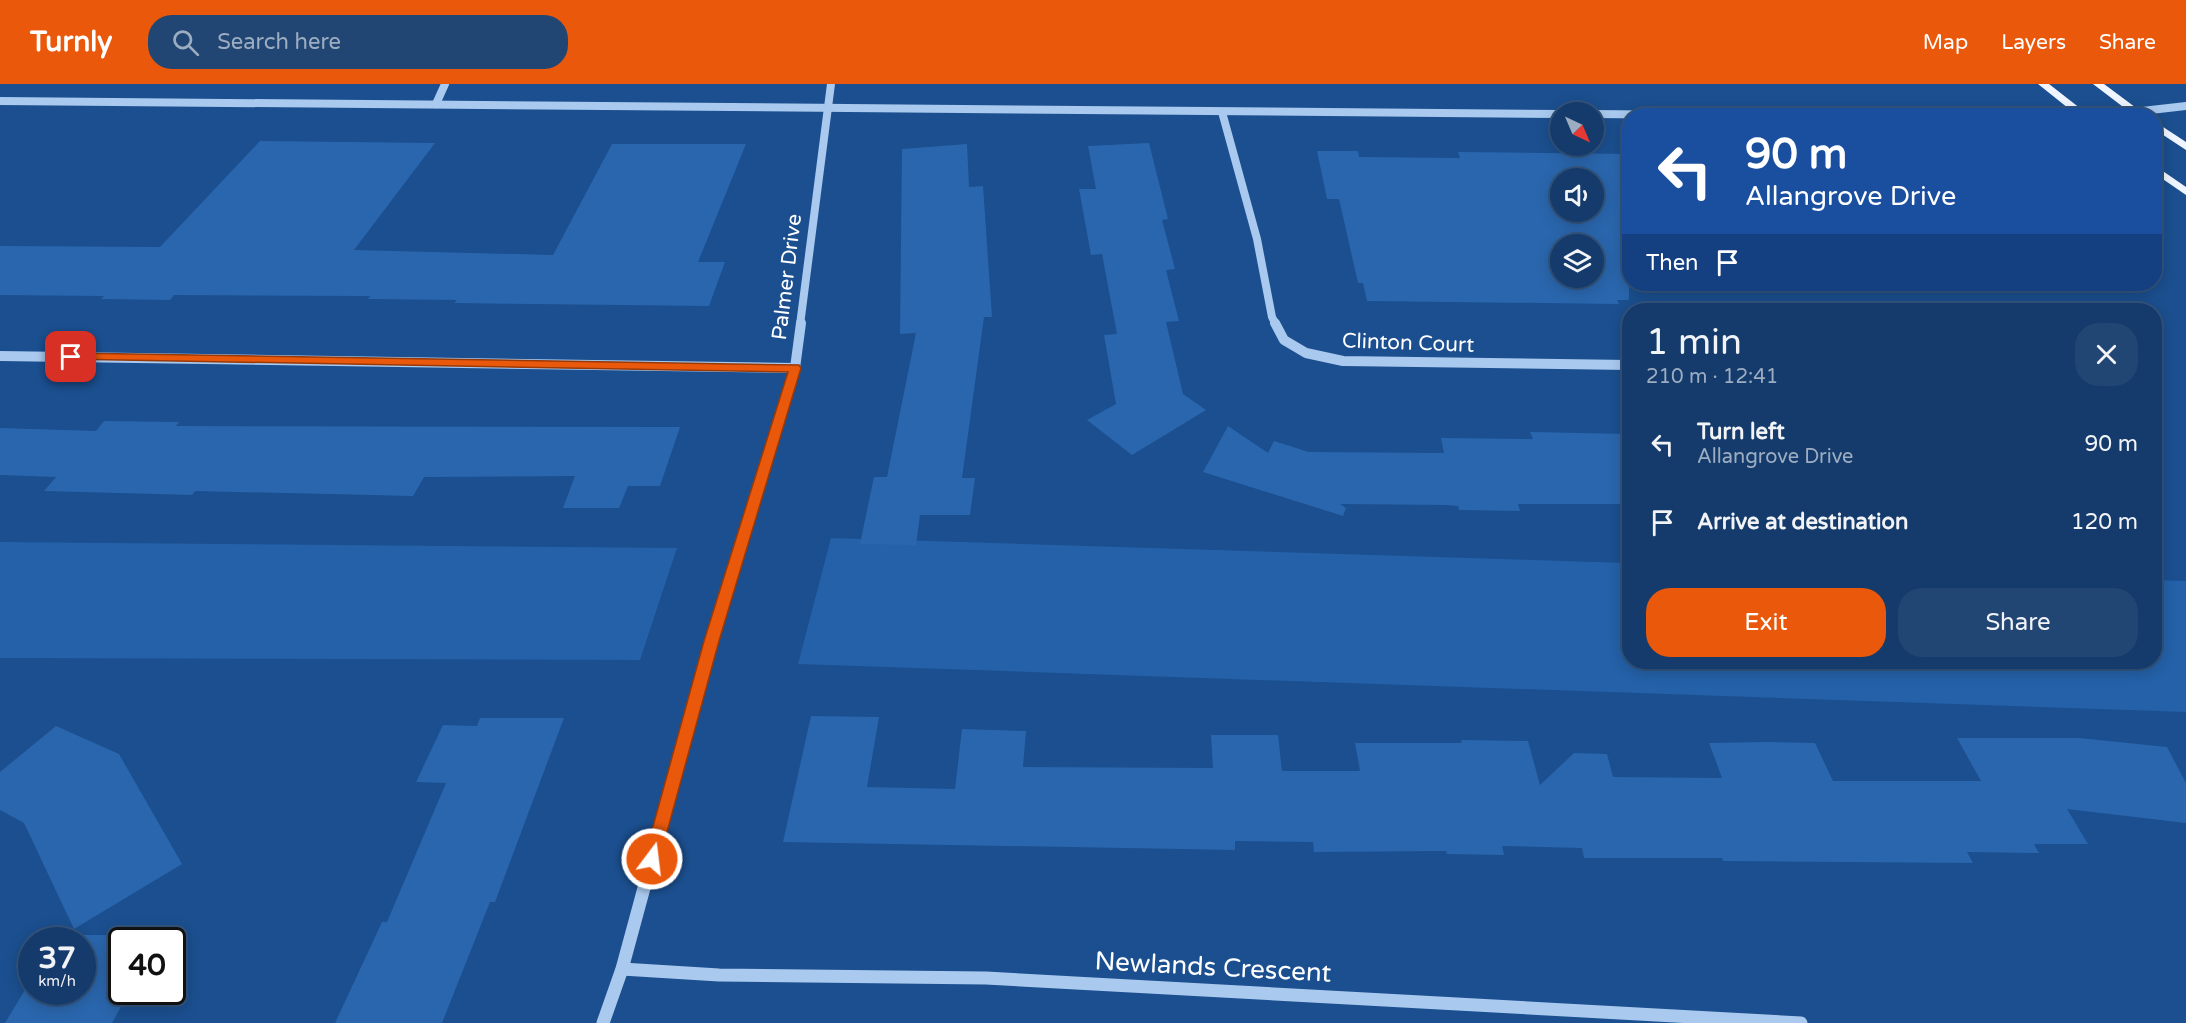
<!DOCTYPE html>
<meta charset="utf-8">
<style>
body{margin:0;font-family:"Varela Round",sans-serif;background:#214673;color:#f1f3f6;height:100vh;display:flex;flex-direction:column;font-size:22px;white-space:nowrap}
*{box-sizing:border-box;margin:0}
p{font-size:20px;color:#9dadc1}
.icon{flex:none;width:33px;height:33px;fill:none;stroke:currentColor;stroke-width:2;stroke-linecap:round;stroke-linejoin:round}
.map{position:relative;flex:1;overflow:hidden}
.details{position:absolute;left:1622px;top:219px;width:540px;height:366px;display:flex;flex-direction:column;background:#143b6b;border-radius:24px;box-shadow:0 3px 15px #0003,0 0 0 2px #33557e}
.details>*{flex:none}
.top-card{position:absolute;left:1622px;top:24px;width:540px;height:183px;border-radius:24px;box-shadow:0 3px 15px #0003,0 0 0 2px #33557e;background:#1a4fa0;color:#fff;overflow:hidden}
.needle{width:39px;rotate:136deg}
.controls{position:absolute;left:1550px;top:18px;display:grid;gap:12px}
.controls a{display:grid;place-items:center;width:54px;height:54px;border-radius:50%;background:#143b6b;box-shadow:0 3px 15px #0003,0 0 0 2px #33557e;font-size:30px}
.speed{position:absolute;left:18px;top:843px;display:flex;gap:12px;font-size:30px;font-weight:700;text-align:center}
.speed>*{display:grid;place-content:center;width:78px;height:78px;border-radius:50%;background:#143b6b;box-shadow:0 3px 15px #0003,0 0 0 2px #33557e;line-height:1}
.speed small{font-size:15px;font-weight:400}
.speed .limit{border:3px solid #111;border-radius:9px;background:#fff;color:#111}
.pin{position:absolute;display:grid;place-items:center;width:51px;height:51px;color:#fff;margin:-26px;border-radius:12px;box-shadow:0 3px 9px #0006}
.me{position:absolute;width:66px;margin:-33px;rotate:15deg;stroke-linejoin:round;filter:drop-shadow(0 0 4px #0008)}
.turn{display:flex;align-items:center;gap:21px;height:126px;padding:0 24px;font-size:27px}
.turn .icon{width:78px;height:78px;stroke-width:2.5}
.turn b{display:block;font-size:42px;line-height:51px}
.then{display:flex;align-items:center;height:57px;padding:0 24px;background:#0003;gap:12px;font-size:22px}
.round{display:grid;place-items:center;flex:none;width:63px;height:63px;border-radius:24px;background:#214673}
.overview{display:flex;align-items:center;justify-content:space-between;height:102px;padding:0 24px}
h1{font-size:36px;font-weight:600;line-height:45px}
.action{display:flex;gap:12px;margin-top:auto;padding:12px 24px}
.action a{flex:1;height:69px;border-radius:24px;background:#ea580c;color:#fff;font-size:24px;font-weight:600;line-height:69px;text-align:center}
.action a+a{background:#214673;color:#f1f3f6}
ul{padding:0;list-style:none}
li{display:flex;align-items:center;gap:18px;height:78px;padding:0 24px}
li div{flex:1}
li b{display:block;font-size:22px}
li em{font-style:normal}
header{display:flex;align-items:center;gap:36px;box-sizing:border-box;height:84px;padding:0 30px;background:#ea580c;color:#fff}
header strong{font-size:28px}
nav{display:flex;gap:33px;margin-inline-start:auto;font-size:21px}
.search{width:420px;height:54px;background:#214673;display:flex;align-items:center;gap:15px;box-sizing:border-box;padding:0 21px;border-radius:24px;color:#9dadc1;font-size:22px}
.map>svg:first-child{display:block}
.green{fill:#2461a8}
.building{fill:#2a66ad;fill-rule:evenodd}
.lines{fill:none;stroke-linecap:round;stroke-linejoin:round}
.minor-far2{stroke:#a9c9ee;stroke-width:8}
.minor-far1{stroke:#a9c9ee;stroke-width:10}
.minor{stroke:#a9c9ee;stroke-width:13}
.major{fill:#f0f6ff;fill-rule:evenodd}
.route{fill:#ea580c;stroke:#983908;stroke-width:1.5}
.labels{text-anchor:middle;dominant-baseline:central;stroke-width:6;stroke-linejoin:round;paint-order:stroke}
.street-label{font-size:21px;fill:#fff;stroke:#1b4f8f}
.near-street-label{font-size:26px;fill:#fff;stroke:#1b4f8f}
</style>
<header>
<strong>Turnly</strong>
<div class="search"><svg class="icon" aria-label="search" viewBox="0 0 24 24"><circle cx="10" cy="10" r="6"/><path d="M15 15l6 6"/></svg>Search here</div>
<nav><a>Map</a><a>Layers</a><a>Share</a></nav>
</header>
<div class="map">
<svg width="2186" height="939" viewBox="0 0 2186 939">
<rect width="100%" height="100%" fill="#1b4f8f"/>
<g class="green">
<path d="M831,454L1629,479V578H2154V496L2186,497V628L798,580Z"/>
<path d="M0,458L677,464L640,576L0,574Z"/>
</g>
<g class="building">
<path d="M260,57L435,59L354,166L553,171L612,60H746L698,178H725L709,222L454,219L457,216L368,215L370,212L174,211L170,216L101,215L104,212L0,211V162L160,163Z"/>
<path d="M1149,59L1168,135L1162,136L1175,185L1166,186L1179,237L1166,238L1183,310L1206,326L1132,371L1087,336L1116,320L1104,251L1117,250L1102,170L1091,171L1079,105H1096L1088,62Z"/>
<path d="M967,60L969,103L983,102L992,233H984L962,394H975L970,431H920L916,461L860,460L874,393H887L916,249L900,250L902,65Z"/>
<path d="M1317,67H1358L1359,73L1460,74L1458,68L1629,70V216H1617L1619,220L1367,217L1363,199H1358L1339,115H1327ZM1560,94H1593V128H1560ZM1560,160H1593V194H1560Z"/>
<path d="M104,337L179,338L176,342L680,343L660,402H628L619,424H563L575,392L424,393L413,412L195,407L192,411L44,407L56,393L0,391V344L96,347Z"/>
<path d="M1228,342L1268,369L1274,357L1309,368L1444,369L1441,354L1533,355L1530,348L1629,350V420H1518L1520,427L1459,426L1458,422L1446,421L1340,420L1346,424L1343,432L1203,388Z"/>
<path d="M811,632L879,633L867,703L955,705L962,645L1026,647L1023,683L1213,684L1211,651H1278L1282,687H1360L1355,659H1462L1461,656L1528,657L1540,701L1574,669L1607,670L1613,693L1722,694L1709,659L1768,658L1815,659L1833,697H1981L1957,654H2079L2167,663L2186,699V739L2067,725L2088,760H2034L2039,769L1967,768L1973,779L1723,777L1722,774H1584L1582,764L1502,762L1504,771L1447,770L1446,767L1314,768L1313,758L1235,757V766L783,758Z"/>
<path d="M480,634H564L495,818H490L442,939H335L382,838H387L446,699L416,698L443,641L477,642Z"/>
<path d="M56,642L119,670L182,780L74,845L24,739L0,726V688Z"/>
<path d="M57,851H160L157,856H122V908H129L112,939H5L32,894V908H82V856H54Z"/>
</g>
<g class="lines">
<g class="minor-far2">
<path d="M0,17L1560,30"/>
<path d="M436,20L445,0"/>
<path d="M1222,28L1257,155L1272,233L1276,241"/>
<path d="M1593,30L1812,32"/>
<path d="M2098,32L2186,22"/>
<path d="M800,241L831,0"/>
</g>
<g class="minor-far1">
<path d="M1275,239L1284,256L1306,269L1343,277L1629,281"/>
<path d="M0,272L795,284"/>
<path d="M714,548L795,284L801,239"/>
</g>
<g class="minor">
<path d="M622,885L719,891L986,894L1801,939"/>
<path d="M603,939L622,885L714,546"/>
</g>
<g class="major">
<path d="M2038,0H2049L2090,32H2078Z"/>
<path d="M2093,0H2104L2147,32H2135Z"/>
<path d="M2154,37L2186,58V66L2154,45Z"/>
<path d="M2154,81L2186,103V111L2154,89Z"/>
</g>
</g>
<path class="route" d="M71,269L799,281L801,284L719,557L658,781L652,783L646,781L644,775L704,557L788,288L67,275V270Z"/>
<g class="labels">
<g class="street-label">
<text transform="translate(787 193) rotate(-83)">Palmer Drive</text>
<text transform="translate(1408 259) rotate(2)">Clinton Court</text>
</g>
<g class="near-street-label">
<text transform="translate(1213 883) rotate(3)">Newlands Crescent</text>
</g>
</g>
</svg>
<div class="controls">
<a><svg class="needle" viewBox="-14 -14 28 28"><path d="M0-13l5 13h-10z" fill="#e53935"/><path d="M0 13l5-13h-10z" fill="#9dadc1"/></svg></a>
<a><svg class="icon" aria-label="sound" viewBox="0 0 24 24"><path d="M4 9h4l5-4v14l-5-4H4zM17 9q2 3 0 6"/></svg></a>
<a><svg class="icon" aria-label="layers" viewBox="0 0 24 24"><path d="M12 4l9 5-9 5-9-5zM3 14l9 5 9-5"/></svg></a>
</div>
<div class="speed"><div>37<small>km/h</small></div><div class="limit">40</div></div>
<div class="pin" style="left:71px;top:273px;background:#d93025"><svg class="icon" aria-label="arrive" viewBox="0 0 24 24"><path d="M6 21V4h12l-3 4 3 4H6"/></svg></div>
<svg class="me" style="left:652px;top:775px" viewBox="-20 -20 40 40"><circle r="17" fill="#ea580c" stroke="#fff" stroke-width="3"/><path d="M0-11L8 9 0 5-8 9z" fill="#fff"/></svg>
<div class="top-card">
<div class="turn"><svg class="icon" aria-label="left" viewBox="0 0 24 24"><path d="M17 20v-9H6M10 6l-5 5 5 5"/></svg><div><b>90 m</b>Allangrove Drive</div></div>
<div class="then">Then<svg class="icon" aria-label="arrive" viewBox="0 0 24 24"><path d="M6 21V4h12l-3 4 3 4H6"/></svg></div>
</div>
<section class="details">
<div class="overview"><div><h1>1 min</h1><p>210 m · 12:41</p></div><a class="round"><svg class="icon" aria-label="close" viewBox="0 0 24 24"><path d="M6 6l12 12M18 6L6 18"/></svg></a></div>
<ul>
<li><svg class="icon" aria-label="left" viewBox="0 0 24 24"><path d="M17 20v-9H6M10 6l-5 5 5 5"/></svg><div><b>Turn left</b><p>Allangrove Drive</p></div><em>90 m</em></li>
<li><svg class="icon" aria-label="arrive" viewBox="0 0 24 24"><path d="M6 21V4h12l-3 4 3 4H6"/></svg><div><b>Arrive at destination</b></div><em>120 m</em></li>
</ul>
<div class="action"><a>Exit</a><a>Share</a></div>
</section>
</div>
